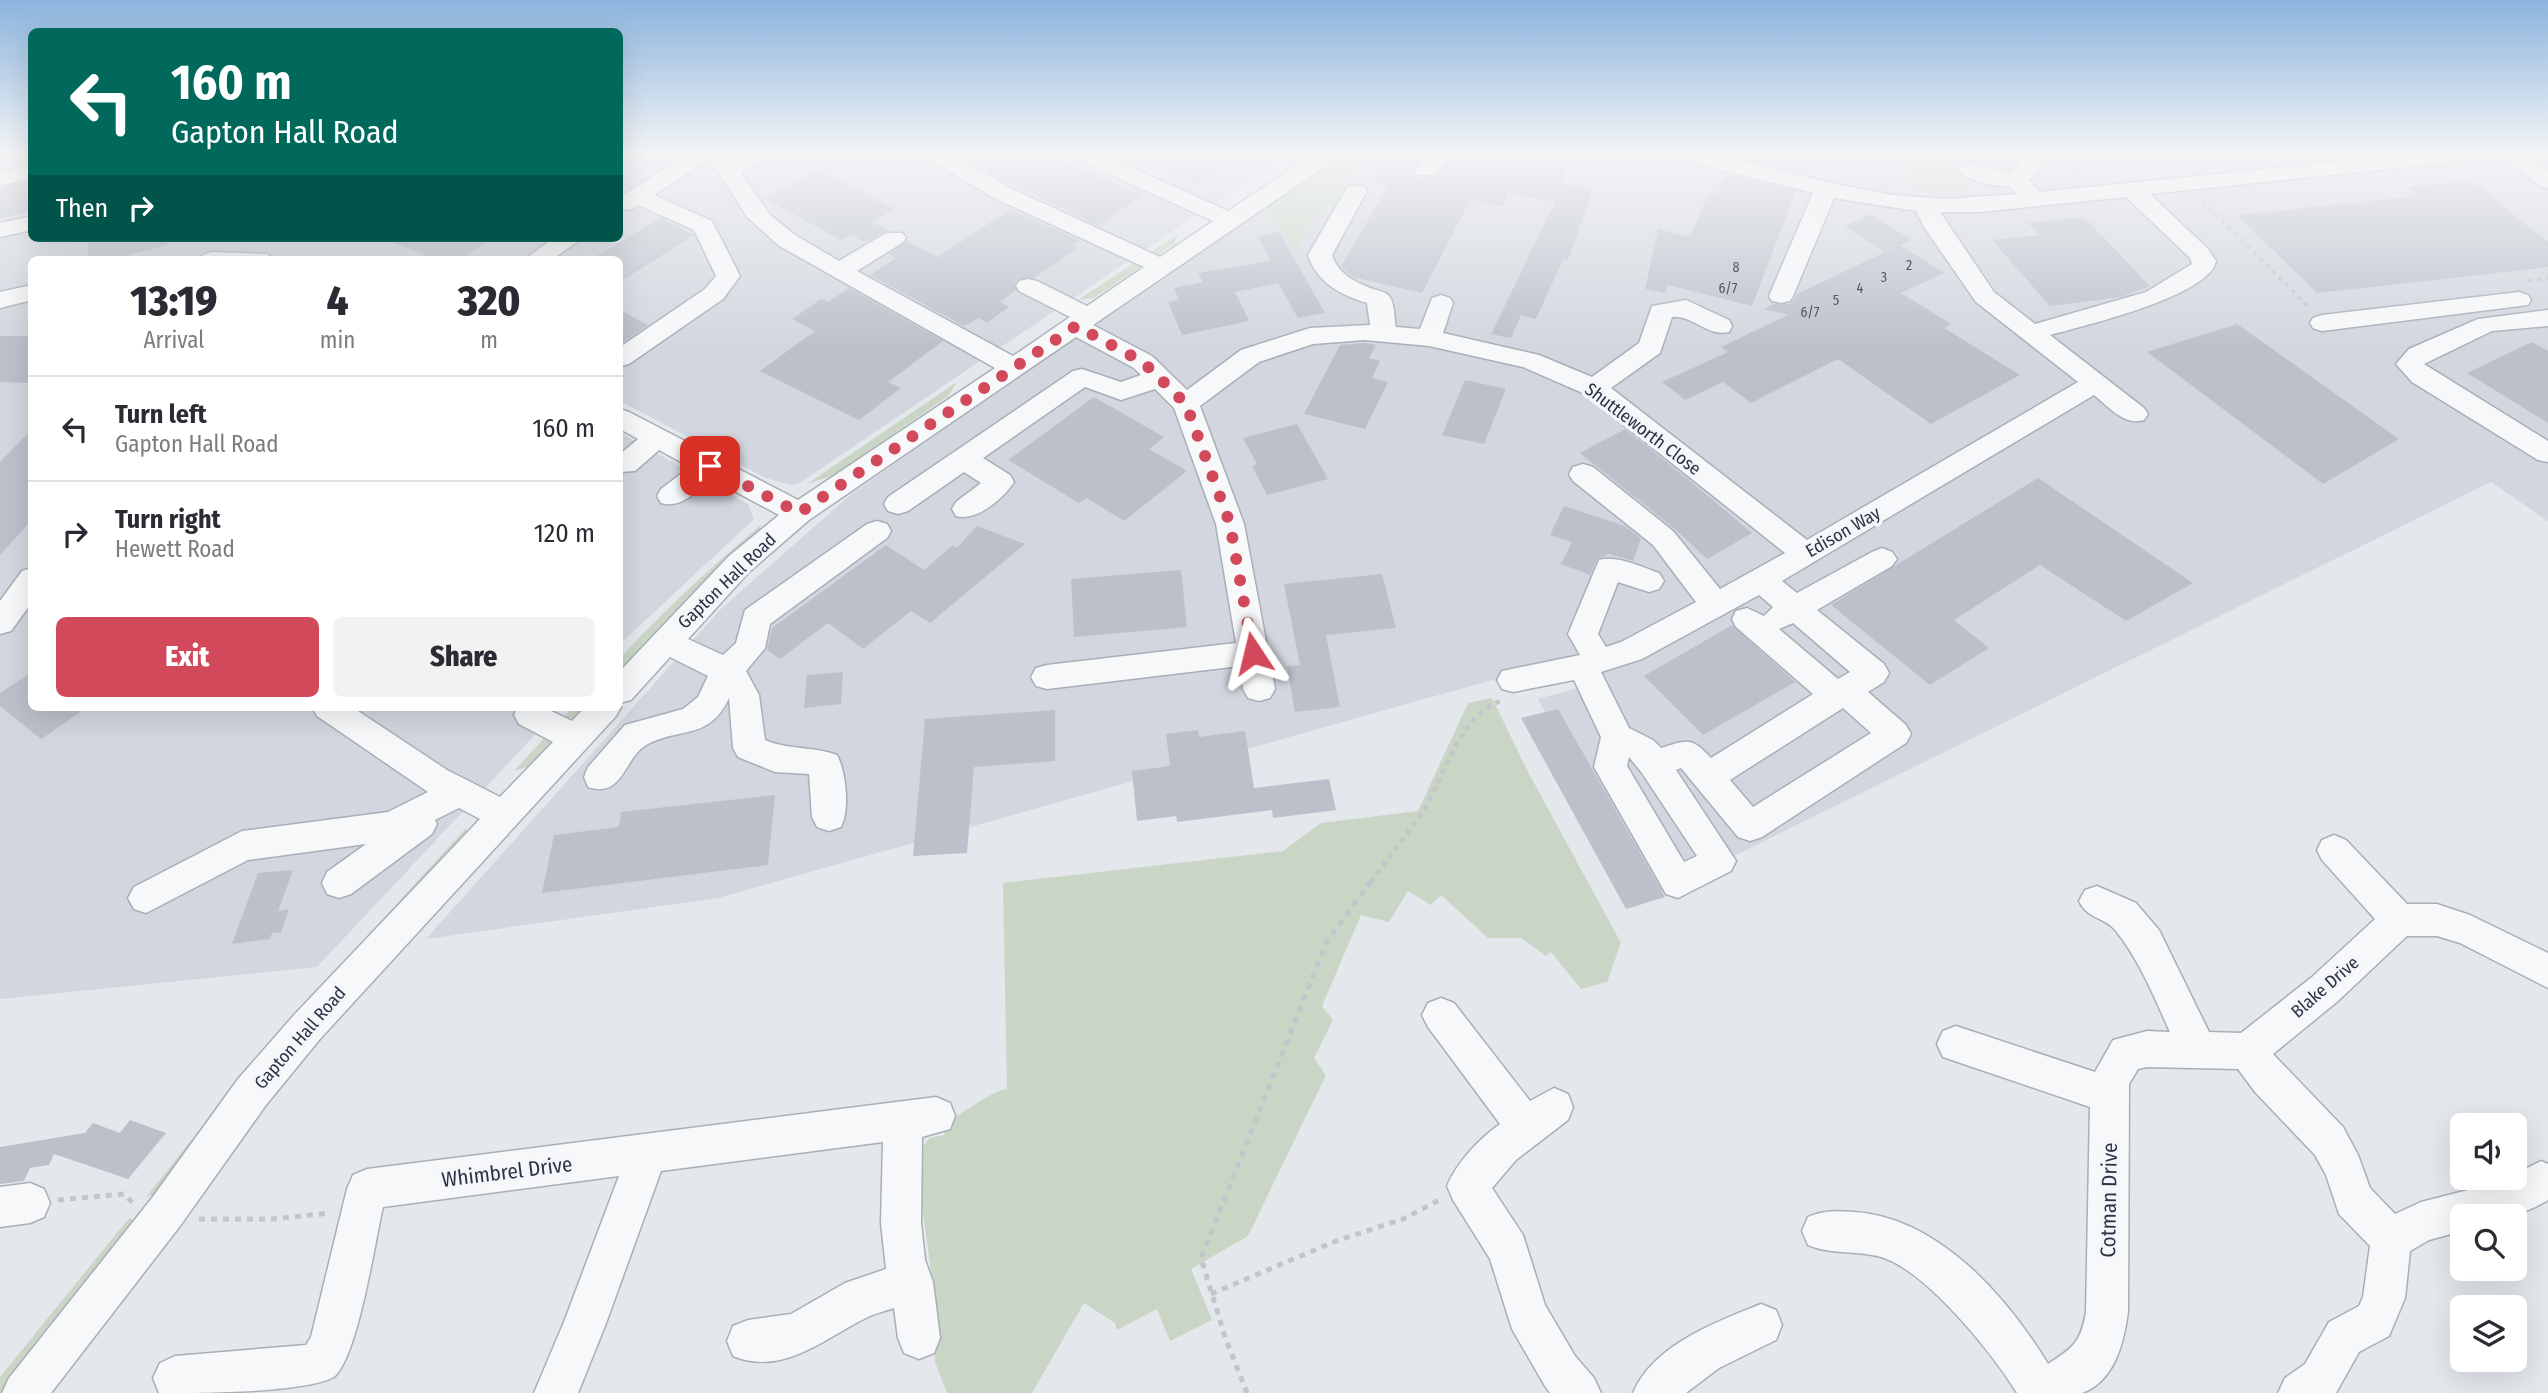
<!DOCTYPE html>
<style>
body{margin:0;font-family:"Fira Sans Condensed",sans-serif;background:#f2f2f3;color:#2b2b33;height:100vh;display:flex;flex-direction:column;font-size:26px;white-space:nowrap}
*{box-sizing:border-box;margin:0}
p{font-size:23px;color:#7c7c81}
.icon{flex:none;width:38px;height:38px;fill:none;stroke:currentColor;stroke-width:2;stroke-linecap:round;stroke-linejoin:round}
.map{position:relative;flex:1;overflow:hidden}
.side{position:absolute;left:28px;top:256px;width:595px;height:455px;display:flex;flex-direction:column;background:#fff;border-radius:10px;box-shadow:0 7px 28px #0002}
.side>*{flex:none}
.guide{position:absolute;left:28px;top:28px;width:595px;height:214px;border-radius:10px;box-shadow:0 7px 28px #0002;background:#00695c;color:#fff;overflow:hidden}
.controls{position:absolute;left:2450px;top:1113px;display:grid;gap:14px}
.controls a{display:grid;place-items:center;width:77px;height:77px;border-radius:10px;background:#fff;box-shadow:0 7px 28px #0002;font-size:35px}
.pin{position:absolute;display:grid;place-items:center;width:60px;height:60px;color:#fff;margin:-30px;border-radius:14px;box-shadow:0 4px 10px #0006}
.me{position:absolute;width:77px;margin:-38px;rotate:350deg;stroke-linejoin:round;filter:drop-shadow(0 0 5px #0008)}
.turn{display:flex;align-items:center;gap:24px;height:147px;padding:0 28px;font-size:32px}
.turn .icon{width:91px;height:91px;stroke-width:2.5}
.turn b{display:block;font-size:49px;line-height:60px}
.then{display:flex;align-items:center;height:66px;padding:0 28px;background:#0003;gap:14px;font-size:26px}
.eta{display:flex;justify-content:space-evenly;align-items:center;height:119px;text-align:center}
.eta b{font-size:42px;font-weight:800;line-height:49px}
.action{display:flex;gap:14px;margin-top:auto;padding:14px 28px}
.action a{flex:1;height:80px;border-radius:10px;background:#d1495b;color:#fff;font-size:28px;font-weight:800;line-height:80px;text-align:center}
.action a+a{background:#f2f2f3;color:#2b2b33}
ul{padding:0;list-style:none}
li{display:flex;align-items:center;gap:21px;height:105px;padding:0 28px;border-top:2px solid #e1e1e2}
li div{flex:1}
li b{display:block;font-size:26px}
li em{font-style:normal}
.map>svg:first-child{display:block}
.built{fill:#d2d6de}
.green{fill:#c9d6c5}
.building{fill:#bbc0ca}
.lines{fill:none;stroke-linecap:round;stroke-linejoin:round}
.minor-casing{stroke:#a9aeb7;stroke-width:3}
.path-far2{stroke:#c2c5cb;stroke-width:3.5;stroke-dasharray:4.5 4.5;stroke-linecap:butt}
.path-far1{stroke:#c2c5cb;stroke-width:4.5;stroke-dasharray:5 5;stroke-linecap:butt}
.path{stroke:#c2c5cb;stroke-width:5;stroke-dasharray:6 6;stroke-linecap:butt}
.minor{fill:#f7f8fa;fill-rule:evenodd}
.route{stroke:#d1495b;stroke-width:12;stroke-dasharray:0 21.6}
.labels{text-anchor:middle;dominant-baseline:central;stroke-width:7;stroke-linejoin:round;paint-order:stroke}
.number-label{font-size:14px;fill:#4f5766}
.street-label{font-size:18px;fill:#2b3445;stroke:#f4f6f9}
.near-street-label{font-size:21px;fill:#2b3445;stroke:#f4f6f9}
</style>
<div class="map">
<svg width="2548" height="1393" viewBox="0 0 2548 1393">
<rect width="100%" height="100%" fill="#e4e7ec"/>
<g class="built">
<path d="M14,152H31L32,238H620V152H1290L798,484L790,485L766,478L620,401V259H32V707H561L317,967L0,999V156Z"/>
<path d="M1336,152H2548V521L2491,482L1647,899L1538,699L1592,684L1556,662L718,898L426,939L721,609L850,495Z"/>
<path d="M620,433L748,504L754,519L620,644Z"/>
</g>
<g class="green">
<path d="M1916,152H1938L1972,192L1909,187Z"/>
<path d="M1340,158L1359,166L1358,171L1334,179L1351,183L1339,206L1324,203L1294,252L1267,207Z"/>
<path d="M1178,234L1174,244L1094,298L1078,300Z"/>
<path d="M957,382L948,396L834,475L807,484Z"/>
<path d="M761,525L758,534L620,672V658C664,610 711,567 761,525Z"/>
<path d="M1492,698L1527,770L1621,943L1607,982L1581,989L1551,952L1546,956L1521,938H1488L1441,895L1431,905L1408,891L1389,922L1361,915L1322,1006L1333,1020L1314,1058L1326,1075L1248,1236L1191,1269L1212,1320L1170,1341L1157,1309L1117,1330L1115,1323L1084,1303L1032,1393H947L935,1362L931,1271L918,1176V1152L930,1138L944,1135L945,1123C965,1113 988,1092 1007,1089L1003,883L1283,851L1321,823L1418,811L1468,703Z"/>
<path d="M573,707H587L535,760L527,767L514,771Z"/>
<path d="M466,828V839L161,1194L147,1196L257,1057Z"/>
<path d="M129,1218L139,1222L0,1393V1377Z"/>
</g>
<g class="building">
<path d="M1018,152H1042L1142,195L1098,226L987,171Z"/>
<path d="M1131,152H1236L1223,160L1227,162L1196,184Z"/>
<path d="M1345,152H1428L1411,170L1417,178L1435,177L1458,152H1572L1561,183L1593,189L1568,260L1563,259L1536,319L1521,315L1511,338L1491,334L1555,202L1508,193L1503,206L1470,200L1422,293L1353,277L1341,266L1388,186L1373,183L1380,169L1343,156Z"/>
<path d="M1735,152H1809L1802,173L1733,156Z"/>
<path d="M1961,152H2003L2015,165L2009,169L1969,162Z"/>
<path d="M819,170L894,209L872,222L888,230L865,242L851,235L841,240L766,199Z"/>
<path d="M1726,174L1796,191L1752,306L1668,285L1665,293L1645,289L1658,229L1690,237L1709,193L1716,195Z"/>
<path d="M32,181V211L0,218V188Z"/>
<path d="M2472,181L2548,242V267L2317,293L2237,215L2418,196L2407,187Z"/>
<path d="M1011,209L1079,240L1072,245L1077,248L1034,278L1017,280L1014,285L1016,290L1000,302L1009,307L987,323L979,318L964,326L870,275L896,258L889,254L907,241L937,257Z"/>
<path d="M1871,214L1911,240L1885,252L1845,226Z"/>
<path d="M2084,217L2150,286L2121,297L2050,306L1992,240L2040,235L2028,223Z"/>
<path d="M660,218L694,235L620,282V259H592Z"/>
<path d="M1279,232L1325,313L1298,318L1278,283L1235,292L1249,321L1182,335L1168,302L1179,300L1174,288L1203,282L1198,273L1271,261L1258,236Z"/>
<path d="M105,238H167L168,245L113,259H88V242Z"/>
<path d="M384,238H493L461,259H434Z"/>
<path d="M1900,245L1944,273L1901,293L1951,324L1944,328L2020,375L1931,424L1838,359L1751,403L1723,382L1685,400L1662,382L1728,352L1721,347L1788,315L1764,309L1774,304H1791L1797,294Z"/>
<path d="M849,288L943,341L888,382L901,388L859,420L760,371L815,331L792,319L821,299L828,302Z"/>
<path d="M620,310L648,325L620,344Z"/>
<path d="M2237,324L2399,439L2323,484L2147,352Z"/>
<path d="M0,336H32V383L0,382Z"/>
<path d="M2532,342L2548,351V423L2467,373Z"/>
<path d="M1365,343L1376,345L1369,358L1380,361L1372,378L1388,382L1365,429L1304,414L1340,345Z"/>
<path d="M1465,380L1506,389L1484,444L1442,435Z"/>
<path d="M1094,397L1164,437L1149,449L1187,471L1124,521L1087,498L1079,503L1008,460Z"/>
<path d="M1297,424L1328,479L1267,495L1252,466L1257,464L1243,438Z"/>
<path d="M32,429V520L0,555V462Z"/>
<path d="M1625,429L1690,481L1752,533L1707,559L1675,529L1580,453Z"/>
<path d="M2038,478L2193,583L2126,621L2040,565L1954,620L1989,648L1930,685L1831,605Z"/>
<path d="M1564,506L1625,526L1641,539L1633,561L1609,554L1597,559L1590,575L1561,564L1572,542L1550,535Z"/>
<path d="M977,526L1025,544L930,623L911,611L863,649L828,623L780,659L767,650L772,628L886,545L924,570L953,545L957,548Z"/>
<path d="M1181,570L1187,627L1074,637L1071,579Z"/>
<path d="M1382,574L1396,628L1326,635L1340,707L1295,712L1287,666L1300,665L1284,584Z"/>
<path d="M1732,625L1795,682L1703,735L1644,676Z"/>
<path d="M32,672V707H88L41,739L0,706V693Z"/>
<path d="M843,672L841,704L804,708L807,675Z"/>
<path d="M1558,709L1664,895L1665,897L1626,909L1521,718Z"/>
<path d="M1055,710V761L974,767L967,853L913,856L925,719Z"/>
<path d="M1198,730L1199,737L1245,731L1254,788L1329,779L1336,810L1273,818L1272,810L1177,822L1176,816L1137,821L1132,771L1170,766L1166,734Z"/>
<path d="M775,795L768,865L542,893L554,835L619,827L621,812Z"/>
<path d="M293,870L278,911L289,909L281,932L272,933L270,939L232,944L258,873Z"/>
<path d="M130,1120L166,1133L128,1179L54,1154L49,1165L30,1168L24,1181L0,1184V1147L85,1133L93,1123L120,1133Z"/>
</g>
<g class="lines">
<defs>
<g id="minor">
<path d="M691,152H725L732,159L745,152H771L768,157L741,173L770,215L795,235L839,261L886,233H902L906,238L902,243L857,271L1013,356L1070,317L1019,291L1016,286L1019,281L1028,279L1037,281L1087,306L1144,267L994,198L926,157L923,152H949L1010,188L1160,257L1213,221L1071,157L1068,152H1097L1228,211L1317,152H1342L1339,157L1093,325L1152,356L1187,390L1241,350L1310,328L1370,325L1367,303C1341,295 1317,283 1308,255L1348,186H1364L1367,191L1332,255C1338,274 1355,282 1373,289C1377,290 1385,292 1388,295C1395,301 1394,319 1396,327L1420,329L1432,298L1441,295L1450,298L1453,303L1443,333L1539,355L1592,377L1639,343L1652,306L1686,300L1729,320L1732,326L1729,332C1707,337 1693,315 1672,317L1660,353L1611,388L1807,540L2078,382L1976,302L1924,227L1916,211L1834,198L1793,296L1790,301L1781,303L1772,301L1769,296L1813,193L1669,157L1666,152H1704L1831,183L1893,195L1945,199L2017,194L2009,186C1993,186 1969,183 1959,170L1962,165C1978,161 1994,172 2010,172L2021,163L2012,152H2034L2043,163L2029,180L2040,192L2433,152H2524L2548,170V188L2540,186L2503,157L2150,194L2208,249L2216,261C2210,296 2083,326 2050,335L2144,408L2148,414L2144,420C2124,426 2109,407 2094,395L1782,581L1797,593L1872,552L1882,548L1892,552L1897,559L1892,566L1817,610L1884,664L1889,673L1884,682L1868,692L1906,725L1911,734L1906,743L1762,837L1750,841L1738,837L1681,768L1676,770L1736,861L1731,871L1678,898L1666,894L1594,767L1601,737L1574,680L1513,692L1502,689L1497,680L1502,671L1580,655L1568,634L1599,560C1618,555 1641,567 1659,573L1664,581L1659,589L1649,592L1618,582L1598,634L1606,647L1621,642L1696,602L1653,545L1573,481L1569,474L1573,467L1583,464L1593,467L1673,531L1720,589L1785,553L1585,394L1523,367L1429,346L1365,340L1313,344L1259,362L1200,406L1244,524L1275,689L1270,698L1259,701L1248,698L1243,689L1240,666L1047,689L1036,686L1031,677L1036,668L1047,665L1236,643L1216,524L1174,408L1155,389L1121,400L1085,387L983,458L1010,475L1014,482C1003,499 976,522 956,516L952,509L956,502L981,483L964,472L908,511L898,514L888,511L884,504L888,497L1073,371L1082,369L1121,382L1141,375L1134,368L1076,337L809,520L749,572L688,639L723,655L736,643L745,610L867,524L877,521L887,524L891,531L887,538L770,624L765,648L746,671L759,695L765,740C787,750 813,746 837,755C846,772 850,809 841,827L829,831L817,827L812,817L809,774L775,772L738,757L733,748L729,698C710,740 681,727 648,744C624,756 624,799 588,787L584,777L588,767L625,725L683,709L698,697L708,676L670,657L631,700L620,703V671L729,556L779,515L712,479C696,491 682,509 661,503L657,496L661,489L690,467L659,450L635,471L620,472V454L638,439L620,429V409L629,412L798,500L995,368L778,245L747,217L719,172L708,160L654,195L712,221L740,276L723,299L629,364L620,366V347L705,289L716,276L694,230L638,205L632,209L620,210V197ZM2126,197L2190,258L2192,264L2146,292L2035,324L1994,292L1940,212H1979ZM1759,595L1773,607L1764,616L1747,608L1736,611L1732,619L1736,627L1813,694L1711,758C1691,736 1687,740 1661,748L1653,740L1629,728L1601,672L1642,659ZM1793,623L1850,672L1838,679L1779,629ZM1843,708L1871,733L1753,807L1730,780ZM1629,757L1642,773L1697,856L1684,862L1627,766Z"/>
<path d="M1431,152H1455L1433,175H1417L1414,170Z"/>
<path d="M32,164V178L0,186V172Z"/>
<path d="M32,216V230L0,237V223Z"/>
<path d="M554,238H582L553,259H525Z"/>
<path d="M212,252L268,254L272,259H200L204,254Z"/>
<path d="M32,285V300L0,308V292Z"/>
<path d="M2519,292L2528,295L2531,300L2528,305L2322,331L2313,328L2310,323L2313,318L2322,315Z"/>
<path d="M2548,310V326L2492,331L2424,364L2548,441V462L2538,460L2412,382L2396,364L2409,349L2478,319Z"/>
<path d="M32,568V602L11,631L0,634V601L22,571Z"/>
<path d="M620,704L621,707L616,716L320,1039L266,1105L180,1226L51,1393H2L9,1378L152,1198L238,1079L294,1015L480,819L459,808L435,820L437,824L432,834L351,894L339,898L327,894L322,883L327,872L366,844L248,860L146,913L134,909L128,898L134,887L242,831L388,812L428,792L317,716L312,707H352L447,770L500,797L553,742L519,724L514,715L518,707H543L572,721L585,707H620Z"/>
<path d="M2334,835L2346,840L2407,904H2437L2470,915L2548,953V988L2460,943L2437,936H2407L2338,1001L2273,1054L2343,1127L2358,1155L2370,1188L2395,1214L2421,1202L2515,1178V1174L2541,1161L2548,1164V1200C2515,1220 2500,1216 2462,1216V1231L2429,1240L2410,1251L2405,1298L2389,1336L2359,1352L2336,1393H2278L2285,1378L2305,1364L2329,1322L2359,1306L2363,1297L2370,1246L2339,1214L2326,1175L2315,1155L2255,1092L2238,1069L2147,1067L2138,1069L2129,1084L2128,1312C2124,1342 2115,1381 2082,1393C2068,1393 2033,1393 2017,1393C1993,1354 1926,1270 1881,1257C1857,1250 1831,1255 1808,1245L1802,1231L1808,1217C1824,1210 1838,1211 1855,1212C1939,1218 2007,1297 2048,1364C2073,1348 2081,1342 2086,1312L2090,1107L1943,1057L1937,1044L1943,1031L1956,1026L2095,1072L2113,1040L2147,1031L2170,1032C2154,997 2140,961 2116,931C2104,916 2088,920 2079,901L2085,890L2097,886L2136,903L2159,930L2209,1032L2241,1033L2312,977L2375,919L2322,860L2317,850L2322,840Z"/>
<path d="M1441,998L1454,1003L1530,1101L1554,1088L1568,1094L1573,1107L1568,1120L1516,1160L1492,1188L1523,1235L1545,1305L1575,1356L1594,1378L1601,1393H1550L1545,1386L1512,1329L1490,1259L1453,1200L1447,1186C1457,1162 1479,1139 1500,1124L1428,1027L1422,1015L1428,1003Z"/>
<path d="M936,1097L950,1103L955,1116L950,1129L922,1137L921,1223L925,1260L933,1282L940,1338L934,1353L919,1359L904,1353L898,1338L894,1308C886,1311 876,1313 868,1317C826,1337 783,1377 733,1356L727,1341L733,1326L748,1320L791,1314L845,1283L886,1269L881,1223L883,1142L661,1171L605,1326L578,1393H534L564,1322L619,1176L383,1207C375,1241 358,1357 334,1377C304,1393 200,1393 159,1393L153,1378L160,1363L175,1356L306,1345L311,1337L347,1189L353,1175L367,1169Z"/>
<path d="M30,1183L44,1189L50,1203L44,1217L30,1223L0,1227V1187Z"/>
<path d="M1761,1304L1776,1310L1782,1325L1776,1340L1719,1368L1686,1393H1633C1653,1345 1716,1322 1761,1304Z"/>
</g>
</defs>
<use href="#minor" class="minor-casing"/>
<g class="path-far2">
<path d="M2058,152L2081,176"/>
<path d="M0,154L7,152"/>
<path d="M2202,201L2308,306L2311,305"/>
<path d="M2528,281L2548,278"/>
</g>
<path class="path-far1" d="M1371,882C1388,858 1407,835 1423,811C1446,775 1457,718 1500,701"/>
<g class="path">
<path d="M58,1200L124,1194L133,1203"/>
<path d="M199,1219H273L330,1213"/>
<path d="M1211,1294L1336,1241L1403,1219L1441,1199"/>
<path d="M1247,1393L1225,1337L1201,1258L1327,941L1372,880"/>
</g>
<use href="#minor" class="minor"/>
</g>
<linearGradient id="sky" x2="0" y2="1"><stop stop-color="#8bb4dd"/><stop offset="0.44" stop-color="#f3f4f6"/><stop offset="1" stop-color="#f3f4f6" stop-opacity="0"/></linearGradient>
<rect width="2548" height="347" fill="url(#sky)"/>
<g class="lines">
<path class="route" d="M710,466L799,513L1076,326L1143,362L1186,404L1230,524L1253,653"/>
</g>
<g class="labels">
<g class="number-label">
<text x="1909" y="265">2</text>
<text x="1736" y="267">8</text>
<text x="1884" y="277">3</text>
<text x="1728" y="288">6/7</text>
<text x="1860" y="288">4</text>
<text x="1836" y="300">5</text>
<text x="1810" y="312">6/7</text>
</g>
<g class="street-label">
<text transform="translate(1643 429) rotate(37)">Shuttleworth Close</text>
<text transform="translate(1843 532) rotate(-30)">Edison Way</text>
<text transform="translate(727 581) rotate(-44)">Gapton Hall Road</text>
<text transform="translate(2325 987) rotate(-41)">Blake Drive</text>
<text transform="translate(300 1038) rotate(-49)">Gapton Hall Road</text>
</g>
<g class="near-street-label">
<text transform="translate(507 1172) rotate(-7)">Whimbrel Drive</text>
<text transform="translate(2109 1200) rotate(-89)">Cotman Drive</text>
</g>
</g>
</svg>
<div class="controls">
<a><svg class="icon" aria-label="sound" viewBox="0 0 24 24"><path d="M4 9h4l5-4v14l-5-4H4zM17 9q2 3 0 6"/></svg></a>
<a><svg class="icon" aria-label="search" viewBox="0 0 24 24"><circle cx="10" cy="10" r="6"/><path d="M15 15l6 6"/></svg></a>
<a><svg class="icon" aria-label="layers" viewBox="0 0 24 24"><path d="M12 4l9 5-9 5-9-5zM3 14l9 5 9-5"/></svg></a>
</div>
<div class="pin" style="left:710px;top:466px;background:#d93025"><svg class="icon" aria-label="arrive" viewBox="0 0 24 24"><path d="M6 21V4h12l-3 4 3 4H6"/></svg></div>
<svg class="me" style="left:1253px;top:653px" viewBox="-20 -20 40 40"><path d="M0-17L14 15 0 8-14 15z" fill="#d1495b" stroke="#fff" stroke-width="4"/></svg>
<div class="guide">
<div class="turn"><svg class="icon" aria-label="left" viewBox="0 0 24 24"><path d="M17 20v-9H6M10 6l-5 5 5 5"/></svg><div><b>160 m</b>Gapton Hall Road</div></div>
<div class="then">Then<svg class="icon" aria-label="right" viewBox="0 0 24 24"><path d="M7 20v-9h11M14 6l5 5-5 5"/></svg></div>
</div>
<section class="side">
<div class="eta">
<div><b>13:19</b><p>Arrival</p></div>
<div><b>4</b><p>min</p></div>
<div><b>320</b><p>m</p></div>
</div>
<ul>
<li><svg class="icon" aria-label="left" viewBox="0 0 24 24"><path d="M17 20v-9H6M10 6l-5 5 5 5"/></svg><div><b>Turn left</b><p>Gapton Hall Road</p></div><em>160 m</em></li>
<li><svg class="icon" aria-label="right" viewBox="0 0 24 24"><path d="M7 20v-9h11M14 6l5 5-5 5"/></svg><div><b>Turn right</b><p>Hewett Road</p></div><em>120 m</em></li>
</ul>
<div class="action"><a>Exit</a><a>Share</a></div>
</section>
</div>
